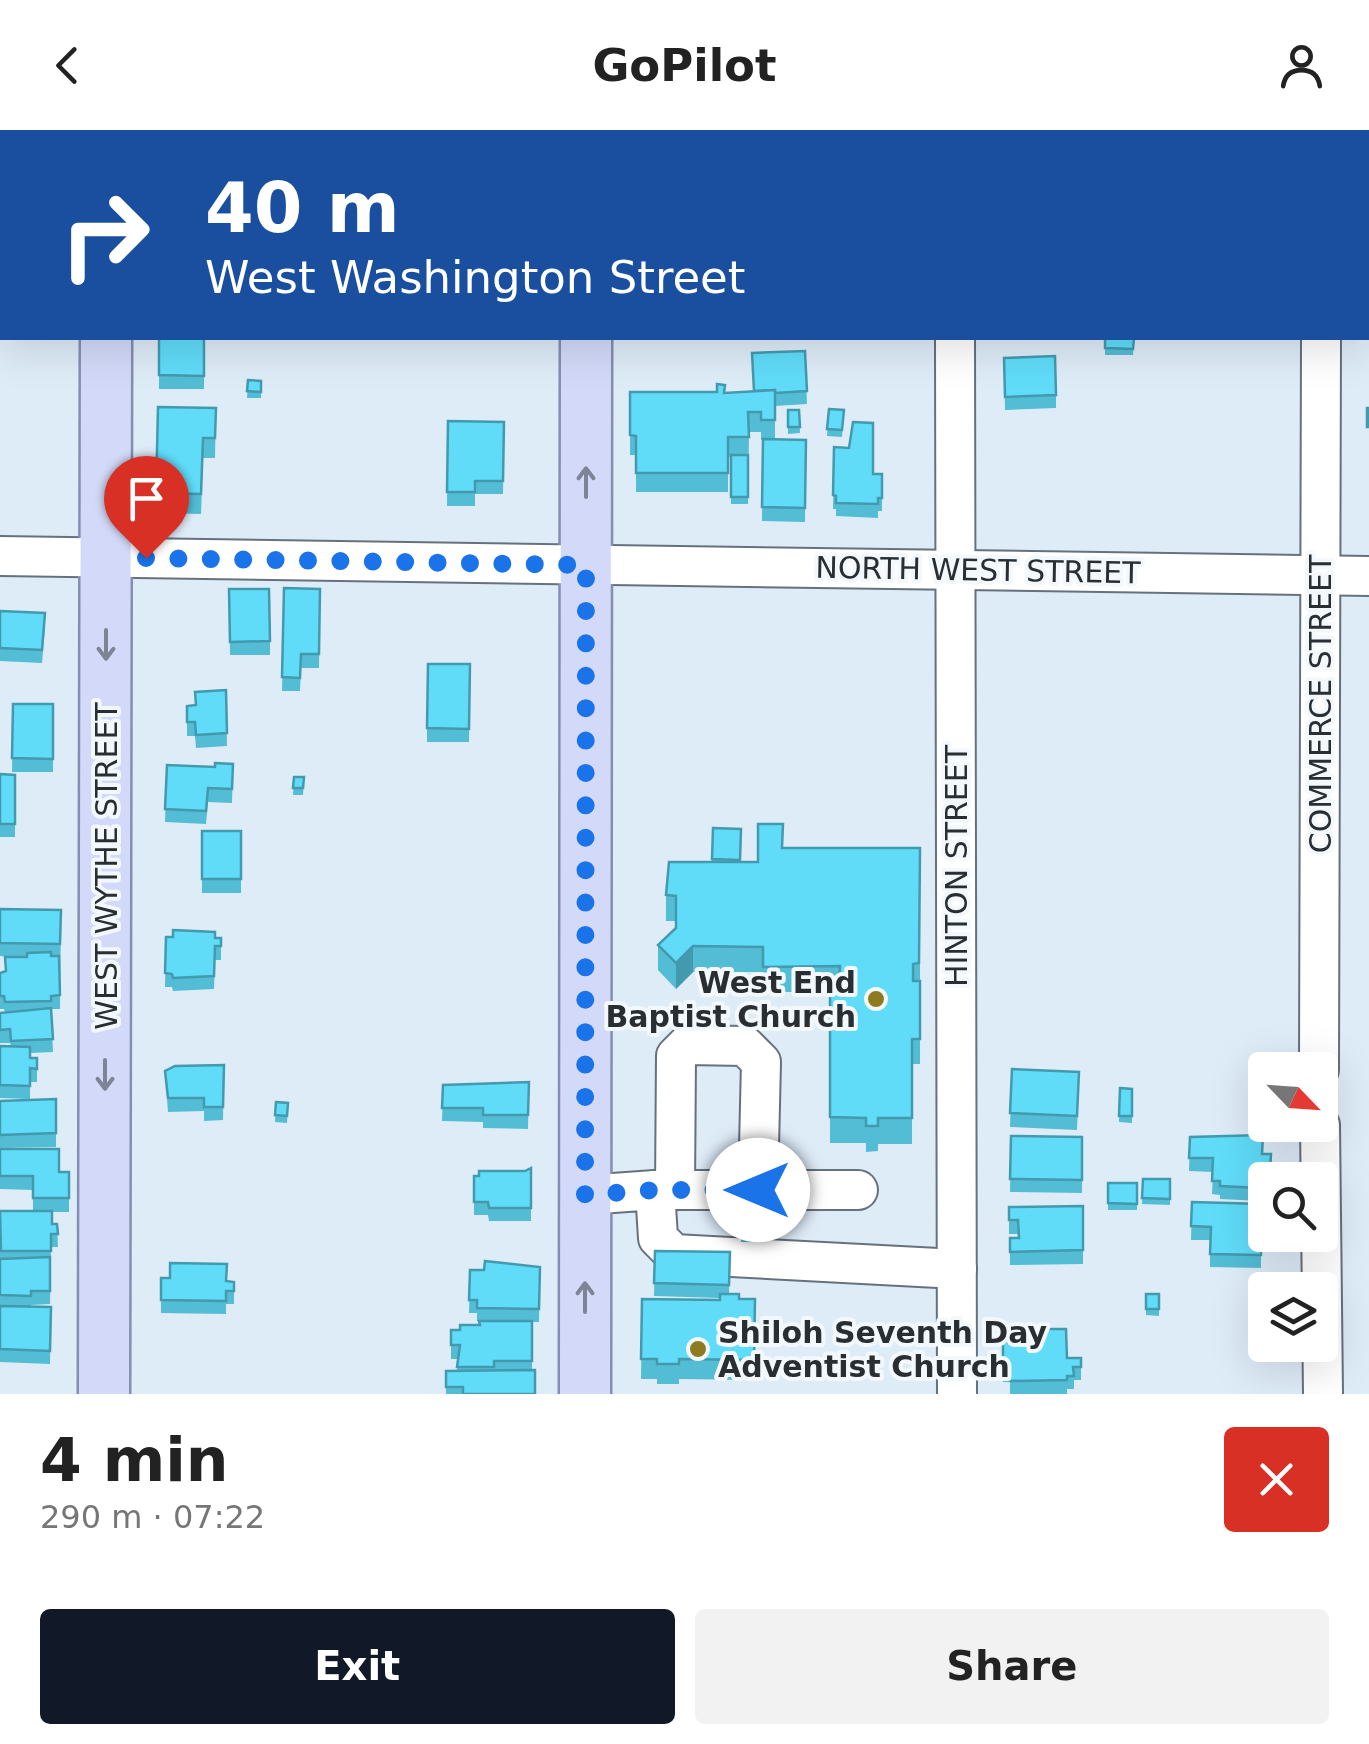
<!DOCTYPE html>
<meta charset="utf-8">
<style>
body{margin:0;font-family:"DejaVu Sans",sans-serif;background:#f2f2f2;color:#222;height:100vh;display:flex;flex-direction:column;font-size:38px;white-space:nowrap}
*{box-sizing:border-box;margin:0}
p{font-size:32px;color:#767676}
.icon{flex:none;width:55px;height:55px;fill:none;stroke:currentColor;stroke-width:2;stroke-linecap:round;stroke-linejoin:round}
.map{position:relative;height:1264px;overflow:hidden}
.panel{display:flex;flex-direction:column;background:#fff;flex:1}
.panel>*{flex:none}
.banner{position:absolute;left:0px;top:0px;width:1370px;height:210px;box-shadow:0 10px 40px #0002;background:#1a4fa0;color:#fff;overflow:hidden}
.needle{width:65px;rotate:115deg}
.fabs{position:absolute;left:1248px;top:922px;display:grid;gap:20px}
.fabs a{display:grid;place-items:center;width:90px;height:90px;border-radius:10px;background:#fff;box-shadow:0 10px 40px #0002;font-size:50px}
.pin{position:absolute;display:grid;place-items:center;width:85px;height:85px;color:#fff;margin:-102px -42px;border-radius:50% 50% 50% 0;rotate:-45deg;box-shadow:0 0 10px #0007}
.pin .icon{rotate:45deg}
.me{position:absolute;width:110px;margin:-55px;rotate:270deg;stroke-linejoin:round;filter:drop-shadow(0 0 8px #0008)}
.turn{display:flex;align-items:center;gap:35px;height:210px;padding:0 40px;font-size:45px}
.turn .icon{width:130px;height:130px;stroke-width:2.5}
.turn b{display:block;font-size:70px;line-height:85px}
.round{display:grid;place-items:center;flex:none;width:105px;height:105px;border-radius:10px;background:#f2f2f2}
.headline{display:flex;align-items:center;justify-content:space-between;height:170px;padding:0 40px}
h1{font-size:60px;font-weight:600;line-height:75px}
.cta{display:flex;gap:20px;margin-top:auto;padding:20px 40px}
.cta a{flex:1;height:115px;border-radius:10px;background:#111827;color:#fff;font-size:40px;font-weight:600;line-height:115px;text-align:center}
.cta a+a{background:#f2f2f2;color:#222}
header{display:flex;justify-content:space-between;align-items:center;height:130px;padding:0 40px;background:#fff;font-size:45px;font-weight:600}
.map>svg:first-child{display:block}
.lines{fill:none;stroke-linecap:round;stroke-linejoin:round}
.minor-casing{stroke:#66717c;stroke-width:42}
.major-casing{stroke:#858eb1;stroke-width:55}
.minor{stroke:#fff;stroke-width:38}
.major{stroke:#d3daf9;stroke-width:50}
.wall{fill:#53bdd6}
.shaded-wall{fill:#439aae}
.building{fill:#60dcf9;stroke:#439aae;stroke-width:2.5}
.oneway{stroke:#7e8496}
.route{stroke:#1a73e8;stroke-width:18;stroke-dasharray:0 32.4}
.poi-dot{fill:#8e7a1f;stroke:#f3f8fd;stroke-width:4}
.labels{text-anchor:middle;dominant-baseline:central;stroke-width:8;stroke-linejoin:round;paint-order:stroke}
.street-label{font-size:30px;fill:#292e32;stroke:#f3f8fd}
.poi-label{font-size:30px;font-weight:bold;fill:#292e32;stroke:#f3f8fd;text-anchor:end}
</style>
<header><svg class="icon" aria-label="back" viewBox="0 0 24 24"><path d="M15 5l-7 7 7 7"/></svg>GoPilot<svg class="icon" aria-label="person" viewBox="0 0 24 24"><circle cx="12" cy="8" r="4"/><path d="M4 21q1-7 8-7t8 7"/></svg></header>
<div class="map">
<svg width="1369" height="1264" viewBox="0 0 1369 1264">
<rect width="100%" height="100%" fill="#deecf8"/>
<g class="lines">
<defs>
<g id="minor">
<path d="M955,2V0"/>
<path d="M1322,2V0"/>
<path d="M1368,27H1369"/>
<path d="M955,208L957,1264"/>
<path d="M0,426L1369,446"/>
<path d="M1319,940L1321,208"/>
<path d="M1320,995L1323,1264"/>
<path d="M655,1060H858"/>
<path d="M675,1060L676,926L687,915L745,916L761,932L758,1060"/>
<path d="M585,1065L655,1060L658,1108L674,1124L957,1139"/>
</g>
<g id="major">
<path d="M586,0V2"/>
<path d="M108,2V0"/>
<path d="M104,1264L106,208"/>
<path d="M585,1264L586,208"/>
</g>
</defs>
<use href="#minor" class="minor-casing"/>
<use href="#major" class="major-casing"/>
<use href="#minor" class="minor"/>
<use href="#major" class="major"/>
</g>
<g class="wall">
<rect x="747" y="0" width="27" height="2"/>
<rect x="0" y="63" width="2" height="55"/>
<rect x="159" y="208" width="45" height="51"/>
<path d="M1105,208H1134L1133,225H1105Z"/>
<path d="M805,221L807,274L775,276V309L806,310L805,392L762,391L763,310H761V302H749L748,374H731V327H728V362H636V325H630V262L724,263L753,261Z"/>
<path d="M1004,228L1056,265V278L1005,280Z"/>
<path d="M248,250L261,251V268H247Z"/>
<path d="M158,277L216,278L215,328H203L201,384L156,383Z"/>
<path d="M829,279L844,280L842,307L827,306Z"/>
<path d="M788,280H799L800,303L788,304Z"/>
<path d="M448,291L504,292L503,364H475V376H447Z"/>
<path d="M834,317L873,344H882V381H878V388L836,386V379H833Z"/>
<path d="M284,458L320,459L319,538H301L300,561H282Z"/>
<path d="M229,459L270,511V525H230Z"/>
<path d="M0,481L45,497L42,533L0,531Z"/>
<path d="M470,534L469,612H427V598Z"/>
<path d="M226,560L227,616L196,618L195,606H187V576L195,575Z"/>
<path d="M13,574H53V642H12Z"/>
<path d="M233,634L232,673L208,672L206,694L165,692L167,635L215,637Z"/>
<path d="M0,644L15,645V707H0Z"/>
<path d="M294,647H304L303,665H293Z"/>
<path d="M713,698L741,699L740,732H758L783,718H920V934H912V1014H878V1021L866,1022V1013H830V862H763V842H693L676,859L658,840V815L676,798V791H666V765L712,732Z"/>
<rect x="202" y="701" width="39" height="62"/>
<path d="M0,779L61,780L60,879H51L53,922L30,923V928H37V952H30V969L0,968V916H11L10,913H0V883L5,882L4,879H0V843L5,841L17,827L0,826Z"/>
<path d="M166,807L221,808V830H215L214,859L173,861L172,857H165Z"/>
<path d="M224,935L223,990L204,991V981L168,982L165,941Z"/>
<path d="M1012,939L1079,955L1077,1000L1010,997Z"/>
<path d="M529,952L528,999L483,998V992L442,991L443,955Z"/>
<path d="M1120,958L1132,959V993L1119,992Z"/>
<path d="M56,969V1017L0,1018V971Z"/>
<path d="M276,972L288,973L287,993L275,992Z"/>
<path d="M1011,1006L1082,1007V1063L1010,1062Z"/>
<path d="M1190,1007L1263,1024L1271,1038V1050H1265V1054L1263,1053L1262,1071L1220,1069V1065L1212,1064L1213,1042L1189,1041Z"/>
<path d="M0,1019L59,1042H69V1082H52V1094H57L58,1117H51L50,1174L31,1175V1177H51L50,1234L0,1232V1081H33V1060L0,1059Z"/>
<path d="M531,1038V1091H489L488,1085H474V1046L525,1041Z"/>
<path d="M1143,1049H1170V1075L1142,1074Z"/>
<rect x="1108" y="1053" width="29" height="27"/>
<path d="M1192,1072L1262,1091L1269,1105L1268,1121H1261V1138L1210,1137V1110H1191Z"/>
<path d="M1009,1077L1083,1120V1134L1010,1135V1108H1019L1018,1104H1009Z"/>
<path d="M754,1088V1112H741V1089Z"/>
<path d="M655,1121L730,1122L729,1164L739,1169H755L754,1250L679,1249V1254H657V1249H641L642,1169L720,1170V1168L654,1166Z"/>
<path d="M540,1137L539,1192H532V1240L535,1264H446V1241H457L458,1229H451V1200H460L480,1195V1191H477V1183H469L470,1140Z"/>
<path d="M161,1148L234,1152V1174H226V1184L161,1183Z"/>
<path d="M1146,1164H1159V1186L1146,1185Z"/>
<path d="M1003,1212L1067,1228H1081V1250H1074V1259H1067V1264H1010V1252H1003Z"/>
</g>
<path class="shaded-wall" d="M693,816V842L676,859V833Z"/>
<g class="building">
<path d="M25,0L68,1V2H25Z"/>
<rect x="347" y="0" width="175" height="2"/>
<path d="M652,0H691V2H639V1Z"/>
<rect x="845" y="0" width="59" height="2"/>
<rect x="1002" y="0" width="75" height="2"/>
<rect x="1198" y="0" width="41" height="2"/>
<rect x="0" y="63" width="2" height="41"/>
<path d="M159,208H204V246L159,245Z"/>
<path d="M1105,208H1134L1133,219L1105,218Z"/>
<path d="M805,221L807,261L775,263V260L754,261L752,223Z"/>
<path d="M1055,226L1056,265L1005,267L1004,228Z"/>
<path d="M248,250L261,251V262L247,261Z"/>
<path d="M717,254L725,255L724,263L775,260V290H761V282H748L749,307H728V343H636V306L630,305V262H717Z"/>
<path d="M158,277L216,278L215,308H203L201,364L156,363Z"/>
<rect x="1367" y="278" width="2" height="19"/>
<path d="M829,279L844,280L842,300L827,299Z"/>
<path d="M788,280H799L800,297H788Z"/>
<path d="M448,291L504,292L503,351H475V362H447Z"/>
<path d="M853,292L873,293V344H882V368H878V374L836,373V366L833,365L834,317L849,318Z"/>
<path d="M763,309L806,310L805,378L762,377Z"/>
<rect x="731" y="325" width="17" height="42"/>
<path d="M284,458L320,459L319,524H301L300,548L282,547Z"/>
<path d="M229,459H269L270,511L230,512Z"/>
<path d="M0,481L45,483L42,520L0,518Z"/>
<path d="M428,534H470L469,599L427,598Z"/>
<path d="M226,560L227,603L196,605L195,592H187V576L196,575L195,562Z"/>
<path d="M13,574H53V629L12,628Z"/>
<path d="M215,633L233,634L232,659L208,658L206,681L165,679L167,635L215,637Z"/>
<path d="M0,644L15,645V694H0Z"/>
<path d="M294,647H304L303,658H293Z"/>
<path d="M758,694H783L782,718H920L919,833L913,834V851H920V909H912V988H878V996H866V988L830,987V850H839L840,836L763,837V817L693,816L676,833L658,815L676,798V766L666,765L669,732H758Z"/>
<path d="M713,698L741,699L740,730L712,729Z"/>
<rect x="202" y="701" width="39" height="48"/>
<path d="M0,779L61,780L60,814L0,813Z"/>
<path d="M173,800L215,802V808H221V816H215L214,846L173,848L172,844L165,843L166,807H173Z"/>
<path d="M51,822V826H59L60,865L51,866V871L5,872L4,866H0V843L6,841L5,827H27V823Z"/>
<path d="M51,878L53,909L11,911L10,899L0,900V883Z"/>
<path d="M0,916L30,917V928H37V939L30,938V956L0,955Z"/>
<path d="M224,935L223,977H204V968H168L165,941L175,936Z"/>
<path d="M1012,939L1079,942L1077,986L1010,983Z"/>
<path d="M529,952L528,985H483V978H442L443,955Z"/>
<path d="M1120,958L1132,959V986H1119Z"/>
<path d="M56,969V1003L0,1005V971Z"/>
<path d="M276,972L288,973L287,986L275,985Z"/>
<path d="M1263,1005L1262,1024H1271L1270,1041L1263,1040L1262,1058L1220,1056V1051H1212L1213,1028H1189L1190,1007Z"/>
<path d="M1011,1006L1082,1007V1050L1010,1049Z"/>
<path d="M0,1019H59V1042H69V1068H33V1046H0Z"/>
<path d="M531,1038V1078H489L488,1072H474V1046H479V1041H525Z"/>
<path d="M1143,1049H1170V1069L1142,1068Z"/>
<path d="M1108,1053H1137V1074L1108,1073Z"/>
<path d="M1192,1072L1262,1074L1261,1091H1265V1105H1268V1108L1261,1107V1125L1210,1124L1211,1097L1191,1096Z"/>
<path d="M1083,1076V1120L1010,1122V1108H1019L1018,1090H1009V1077Z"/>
<path d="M0,1081H52V1094H57L58,1104H51V1121H1Z"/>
<path d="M754,1088V1105L741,1106V1089Z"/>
<path d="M655,1121L730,1122L729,1155L654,1153Z"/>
<path d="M50,1127V1161H31V1166L0,1165V1129Z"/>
<path d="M485,1131L540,1137L539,1179L477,1178V1170H469L470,1140H484Z"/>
<path d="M170,1133L227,1134L226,1151L234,1152V1161H226V1171L161,1170V1148H170Z"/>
<path d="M720,1164H739V1169H755L754,1230L679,1229V1234H657V1229H641L642,1169L720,1170Z"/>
<rect x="1146" y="1164" width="13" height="15"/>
<path d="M0,1176L51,1177L50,1221L0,1219Z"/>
<path d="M479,1191H532V1231H494V1237H457L460,1215H451V1200H460V1195H480Z"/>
<path d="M1010,1199H1066L1067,1228H1081V1237H1073L1074,1246H1067V1250L1010,1251V1238H1003V1212H1010Z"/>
<path d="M535,1240V1264H463V1257H446V1241Z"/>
</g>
<defs><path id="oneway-shaft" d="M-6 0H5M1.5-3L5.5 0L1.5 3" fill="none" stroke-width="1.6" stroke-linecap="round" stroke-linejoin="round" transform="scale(2.5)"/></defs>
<g class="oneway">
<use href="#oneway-shaft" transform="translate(586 352) rotate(-90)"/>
<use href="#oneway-shaft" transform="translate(106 515) rotate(90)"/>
<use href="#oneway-shaft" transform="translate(105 945) rotate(90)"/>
<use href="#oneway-shaft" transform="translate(585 1167) rotate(-90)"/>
</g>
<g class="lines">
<path class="route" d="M146,428L586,435L585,1065L655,1060H758"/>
</g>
<g class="poi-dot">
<circle cx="876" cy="869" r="10"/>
<circle cx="698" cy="1219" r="10"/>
</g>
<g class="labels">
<g class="street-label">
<text transform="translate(978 440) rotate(1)">NORTH WEST STREET</text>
<text transform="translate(1320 574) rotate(-90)">COMMERCE STREET</text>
<text transform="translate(106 736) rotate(-90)">WEST WYTHE STREET</text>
<text transform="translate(956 736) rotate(-90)">HINTON STREET</text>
</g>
<g class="poi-label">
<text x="856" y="852">West End<tspan x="856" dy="34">Baptist Church</tspan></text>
<text x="718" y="1202" text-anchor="start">Shiloh Seventh Day<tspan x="718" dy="34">Adventist Church</tspan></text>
</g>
</g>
</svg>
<div class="fabs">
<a><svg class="needle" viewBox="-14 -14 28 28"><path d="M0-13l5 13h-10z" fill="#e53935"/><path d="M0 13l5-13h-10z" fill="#767676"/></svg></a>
<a><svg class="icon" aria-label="search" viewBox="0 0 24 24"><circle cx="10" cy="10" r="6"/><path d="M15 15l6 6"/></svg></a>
<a><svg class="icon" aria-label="layers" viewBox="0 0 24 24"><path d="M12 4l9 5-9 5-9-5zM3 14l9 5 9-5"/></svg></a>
</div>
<div class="pin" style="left:146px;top:428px;background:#d93025"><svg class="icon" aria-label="arrive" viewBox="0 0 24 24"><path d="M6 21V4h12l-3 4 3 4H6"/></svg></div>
<svg class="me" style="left:758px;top:1060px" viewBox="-20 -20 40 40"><circle r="19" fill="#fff"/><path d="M0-13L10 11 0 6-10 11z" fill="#1a73e8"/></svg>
<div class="banner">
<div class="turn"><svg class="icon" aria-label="right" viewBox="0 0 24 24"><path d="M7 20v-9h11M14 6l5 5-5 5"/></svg><div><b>40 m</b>West Washington Street</div></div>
</div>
</div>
<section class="panel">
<div class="headline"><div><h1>4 min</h1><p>290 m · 07:22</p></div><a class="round" style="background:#d93025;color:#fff"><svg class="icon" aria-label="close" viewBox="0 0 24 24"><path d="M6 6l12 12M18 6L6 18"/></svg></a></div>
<div class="cta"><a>Exit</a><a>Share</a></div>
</section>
